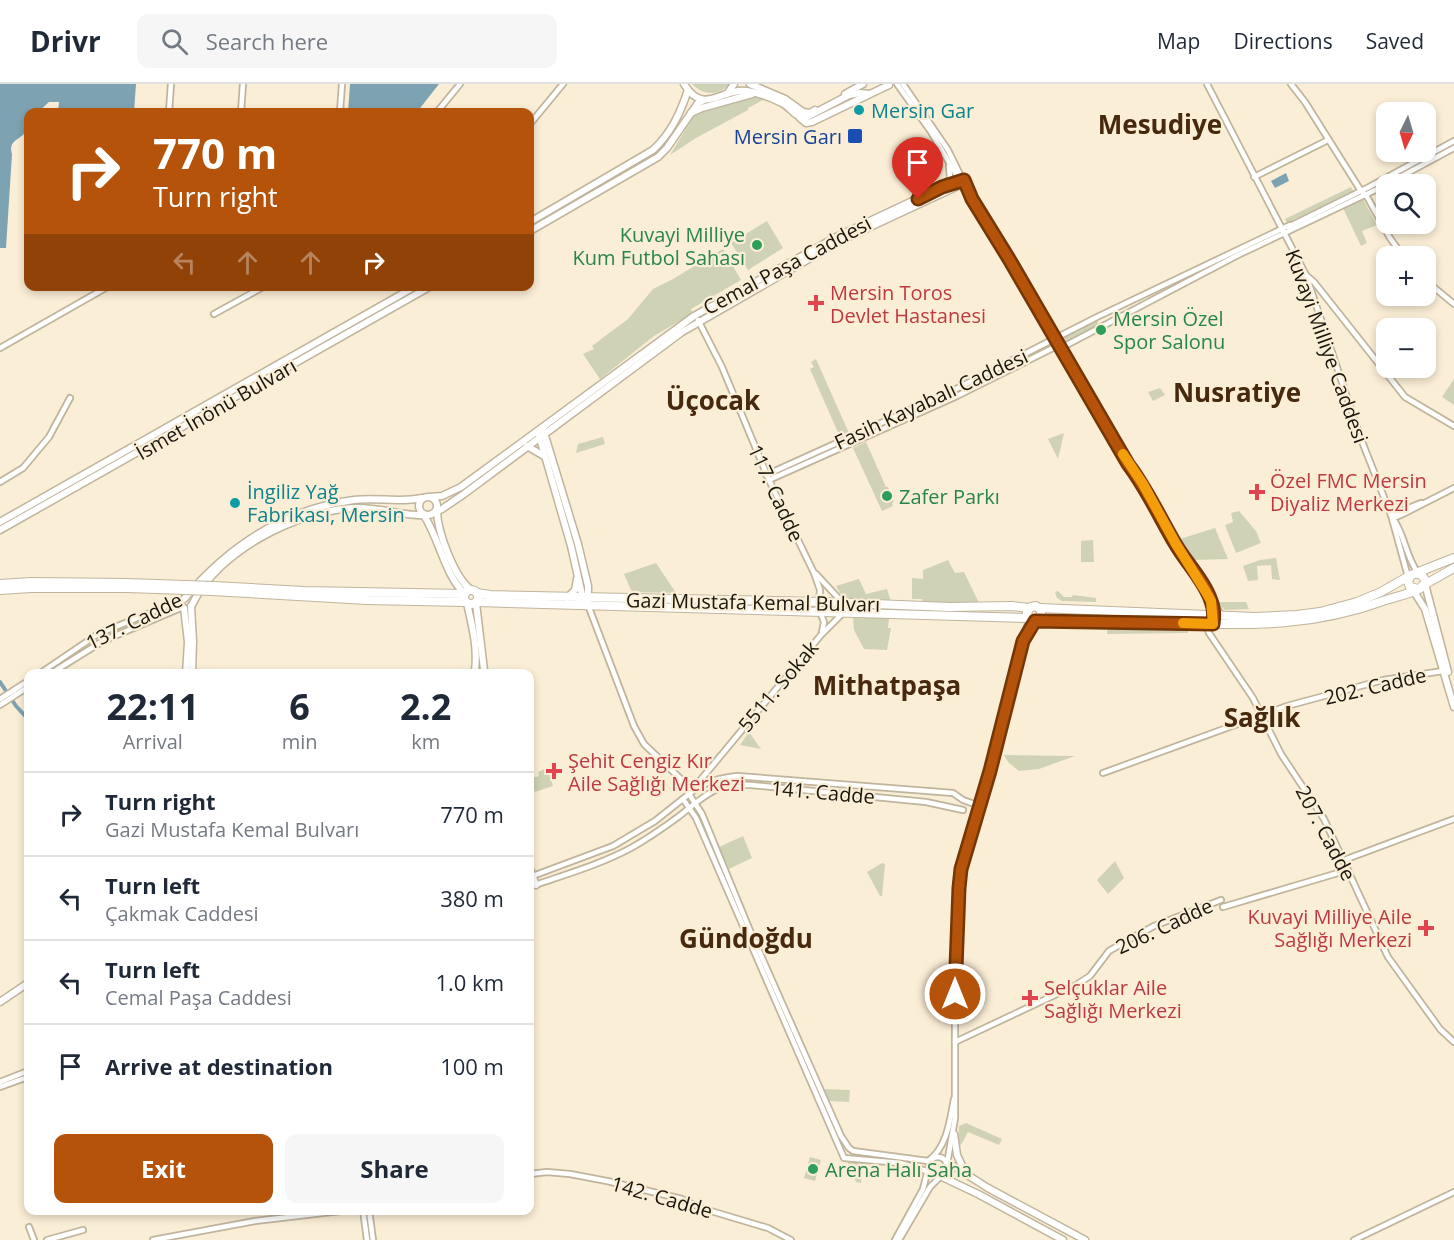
<!DOCTYPE html>
<meta charset="utf-8">
<style>
body{margin:0;font-family:"Open Sans",sans-serif;background:#f6f6f7;color:#1f2937;height:100vh;display:flex;flex-direction:column;font-size:22px;white-space:nowrap}
*{box-sizing:border-box;margin:0}
p{font-size:20px;color:#747a83}
.icon{flex:none;width:33px;height:33px;fill:none;stroke:currentColor;stroke-width:2;stroke-linecap:round;stroke-linejoin:round}
.map{position:relative;flex:1;overflow:hidden}
.sheet{position:absolute;left:24px;top:585px;width:510px;height:546px;display:flex;flex-direction:column;background:#fff;border-radius:12px;box-shadow:0 3px 9px #0003}
.sheet>*{flex:none}
.guide{position:absolute;left:24px;top:24px;width:510px;height:183px;border-radius:12px;box-shadow:0 3px 9px #0003;background:#b45309;color:#fff;overflow:hidden}
.needle{width:39px;rotate:185deg}
.controls{position:absolute;left:1376px;top:18px;display:grid;gap:12px}
.controls a{display:grid;place-items:center;width:60px;height:60px;border-radius:12px;background:#fff;box-shadow:0 3px 9px #0003;font-size:30px}
.pin{position:absolute;display:grid;place-items:center;width:51px;height:51px;color:#fff;margin:-62px -26px;border-radius:50% 50% 50% 0;rotate:-45deg;box-shadow:0 0 6px #0007}
.pin .icon{rotate:45deg}
.me{position:absolute;width:66px;margin:-33px;rotate:0deg;stroke-linejoin:round;filter:drop-shadow(0 0 4px #0008)}
.turn{display:flex;align-items:center;gap:21px;height:126px;padding:0 30px;font-size:27px}
.turn .icon{width:78px;height:78px;stroke-width:2.5}
.turn b{display:block;font-size:42px;line-height:51px}
.lanes{display:flex;align-items:center;height:57px;padding:0 30px;background:#0003;justify-content:center;gap:30px;direction:ltr}
.lanes .off{opacity:.35}
.eta{display:flex;justify-content:space-evenly;align-items:center;height:102px;text-align:center}
.eta b{font-size:36px;font-weight:700;line-height:42px}
.action{display:flex;gap:12px;margin-top:auto;padding:12px 30px}
.action a{flex:1;height:69px;border-radius:12px;background:#b45309;color:#fff;font-size:24px;font-weight:700;line-height:69px;text-align:center}
.action a+a{background:#f6f6f7;color:#1f2937}
ul{padding:0;list-style:none}
li{display:flex;align-items:center;gap:18px;height:84px;padding:0 30px;border-top:2px solid #e0e1e3}
li div{flex:1}
li b{display:block;font-size:22px}
li em{font-style:normal}
header{display:flex;align-items:center;gap:36px;box-sizing:border-box;height:84px;padding:0 30px;background:#fff;border-bottom:2px solid #e0e1e3}
header strong{font-size:28px}
nav{display:flex;gap:33px;margin-inline-start:auto;font-size:21px}
.search{width:420px;height:54px;background:#f6f6f7;display:flex;align-items:center;gap:15px;box-sizing:border-box;padding:0 21px;border-radius:12px;color:#747a83;font-size:22px}
.map>svg:first-child{display:block}
.green{fill:#cfd2b5}
.water{fill:#7da3b2}
.lines{fill:none;stroke-linecap:round;stroke-linejoin:round}
.canal{stroke:#7da3b2;stroke-width:4}
.minor-casing{stroke:#c0b49d;stroke-width:8}
.major-casing{stroke:#c0b49d;stroke-width:9}
.highway-casing{stroke:#c0b49d;stroke-width:10}
.minor{stroke:#fff;stroke-width:4.5}
.major{stroke:#fff;stroke-width:6}
.highway{stroke:#fff;stroke-width:8}
.highway-bridge-casing{stroke:#c0b49d;stroke-width:10;stroke-linecap:butt}
.highway-bridge{stroke:#fff;stroke-width:8}
.route-casing{stroke:#753606;stroke-width:15}
.route{stroke:#b45309;stroke-width:10}
.slow{stroke:#f59e0b;stroke-width:10}
.culture-dot{fill:#0f9aa8;stroke:#fbeed6;stroke-width:2}
.transit-dot{fill:#1a4fb4;stroke:#fbeed6;stroke-width:2}
.leisure-dot{fill:#2e9e5b;stroke:#fbeed6;stroke-width:2}
.health-dot{fill:#e0444e;stroke:#fbeed6;stroke-width:2}
.labels{text-anchor:middle;dominant-baseline:central;stroke-width:4.5;stroke-linejoin:round;paint-order:stroke}
.culture-label{font-size:20px;fill:#0d838f;stroke:#fbeed6;text-anchor:start}
.transit-label{font-size:20px;fill:#164399;stroke:#fbeed6;text-anchor:end}
.leisure-label{font-size:20px;fill:#27864d;stroke:#fbeed6;text-anchor:start}
.street-label{font-size:20px;fill:#1a160d;stroke:#fbeed6}
.health-label{font-size:20px;fill:#be3a42;stroke:#fbeed6;text-anchor:start}
.district-label{font-size:26px;font-weight:bold;fill:#47290e;stroke:#fbeed6}
</style>
<header>
<strong>Drivr</strong>
<div class="search"><svg class="icon" aria-label="search" viewBox="0 0 24 24"><circle cx="10" cy="10" r="6"/><path d="M15 15l6 6"/></svg>Search here</div>
<nav><a>Map</a><a>Directions</a><a>Saved</a></nav>
</header>
<div class="map">
<svg width="1454" height="1156" viewBox="0 0 1454 1156">
<rect width="100%" height="100%" fill="#fbeed6"/>
<g class="green">
<path d="M692,0H730C718,12 704,12 692,0Z"/>
<path d="M754,12L767,14L748,24V26L696,54L670,71L693,33L705,26Z"/>
<path d="M1351,103L1353,107L1287,139L1285,135Z"/>
<path d="M1363,115L1377,141L1362,147L1367,159L1361,162L1343,124Z"/>
<path d="M767,137L783,164L748,186L731,159Z"/>
<path d="M723,165L741,196L691,225L693,229L654,252L600,295L583,270L594,265L592,262L628,235L653,205L673,195Z"/>
<path d="M420,203H422L0,443V441Z"/>
<path d="M1096,235L1099,241L1064,261L1060,255Z"/>
<path d="M816,275L849,349L840,353L810,285L814,283L811,278Z"/>
<path d="M1454,295V321L1442,313Z"/>
<path d="M1160,304L1165,311L1153,317L1148,308Z"/>
<path d="M1064,349L1058,375L1048,355Z"/>
<path d="M603,353L605,360L576,369L578,360Z"/>
<path d="M866,358L886,403H888L894,418L892,419L893,422L882,427L853,364Z"/>
<path d="M1239,427L1256,447L1261,459L1236,469L1225,441L1233,438L1231,429Z"/>
<path d="M1215,444L1228,475L1194,476L1180,455Z"/>
<path d="M1093,456L1094,478H1081V457Z"/>
<path d="M1276,474L1280,496L1272,495L1271,481L1257,482L1258,496L1248,497L1243,482L1260,476Z"/>
<path d="M948,476L955,489L964,488L980,521L923,519L922,515H912V494L923,495V486Z"/>
<path d="M656,479L676,509L632,508L624,490Z"/>
<path d="M859,495L866,510L887,505L891,518L844,516L836,502Z"/>
<path d="M1058,507L1064,513H1072L1073,511L1096,514V518L1062,517L1057,514L1055,508Z"/>
<path d="M1220,518H1246L1249,525L1225,526L1218,520Z"/>
<path d="M853,532L889,534L888,544H891L887,566L864,565L854,546Z"/>
<path d="M1108,540L1188,543V549L1107,550Z"/>
<path d="M749,648L761,665L740,661Z"/>
<path d="M1004,671L1075,672L1039,685L1019,687L1008,678Z"/>
<path d="M547,684L553,702L535,708L530,695L539,692L538,688Z"/>
<path d="M743,752L752,774L729,785L719,763Z"/>
<path d="M1115,777L1124,794L1108,810L1097,796Z"/>
<path d="M882,779L885,780L882,812H880L867,788Z"/>
<path d="M824,1005L850,1006L849,1018L829,1017Z"/>
<path d="M966,1039L1002,1055L999,1061L968,1048L961,1061L958,1059L959,1042Z"/>
<path d="M810,1073L821,1076L815,1097L804,1094Z"/>
<path d="M848,1078L863,1079L861,1099L856,1098Z"/>
</g>
<g class="water">
<path d="M0,0H136L134,28H58L59,18H49L38,28H28C28,33 30,39 28,43C25,56 7,54 12,70L6,164H0Z"/>
<path d="M350,0H439L417,28H348Z"/>
<path d="M1286,89L1289,97L1275,104L1271,97Z"/>
</g>
<g class="lines">
<path class="canal" d="M0,598L16,622L28,635"/>
<defs>
<g id="minor">
<path d="M897,0L931,48L960,97"/>
<path d="M903,0L948,66L972,115L1009,175L1128,380L1143,400L1176,461L1222,532"/>
<path d="M1207,0L1306,191L1361,355L1391,431L1408,493"/>
<path d="M1291,0L1305,18L1361,107L1366,111L1390,154L1403,172"/>
<path d="M169,28L171,0"/>
<path d="M241,28L243,0"/>
<path d="M340,28L342,0"/>
<path d="M437,28L460,0"/>
<path d="M530,40L563,0"/>
<path d="M1254,93L1328,56"/>
<path d="M1387,100L1454,64"/>
<path d="M944,101L950,94L949,82"/>
<path d="M1288,143L1369,103L1454,57"/>
<path d="M1307,192L1314,198L1405,313L1454,342"/>
<path d="M1425,196L1454,220"/>
<path d="M214,230L265,202"/>
<path d="M698,236L722,283L769,396L814,489L820,506L819,518"/>
<path d="M0,264L109,202"/>
<path d="M1061,264L1238,171L1386,101"/>
<path d="M766,391L954,306L1097,233L1290,141"/>
<path d="M769,396L957,312L1059,261"/>
<path d="M0,398L23,384L49,353L70,314"/>
<path d="M1391,431L1396,433L1403,430L1454,404"/>
<path d="M1391,431L1421,419"/>
<path d="M1394,436C1405,452 1406,473 1418,489"/>
<path d="M816,490L843,519"/>
<path d="M588,521L634,642L644,660L686,700L689,710"/>
<path d="M820,528L824,538L822,548"/>
<path d="M1205,539L1209,549L1253,614L1281,670L1324,735L1388,873L1440,945L1454,958"/>
<path d="M1026,552L1035,537"/>
<path d="M39,590L98,550L184,515"/>
<path d="M50,590L103,557L183,523"/>
<path d="M0,615L28,597"/>
<path d="M0,621L28,603"/>
<path d="M1103,689L1287,622L1383,596L1443,587"/>
<path d="M693,705L821,551L843,529"/>
<path d="M689,710C705,698 718,694 737,692L953,709L963,716L980,722"/>
<path d="M683,715L696,734L844,1074L900,1079L933,1089"/>
<path d="M1344,776L1454,735"/>
<path d="M530,793L613,762L655,737L689,710L702,730L751,849L841,1052L849,1064L853,1067L928,1077C947,1064 950,1036 954,1015"/>
<path d="M535,801C567,790 601,780 631,764C647,755 663,744 678,733C704,713 715,698 751,701L926,718L963,726"/>
<path d="M1223,823L1348,786"/>
<path d="M955,958L1076,901L1090,892L1109,867L1128,856L1154,842L1221,816"/>
<path d="M0,998L28,987"/>
<path d="M0,1003L28,993"/>
<circle cx="938" cy="1082" r="9"/>
<path d="M947,1080L955,1034V876L961,785L990,687L1029,535"/>
<path d="M530,1090L547,1088L570,1090L607,1097L682,1115L701,1124L768,1144L791,1156"/>
<path d="M363,1126L367,1156"/>
<path d="M369,1126L373,1156"/>
<path d="M29,1143L34,1156"/>
<path d="M47,1156L83,1146"/>
<path d="M153,1156L255,1137L349,1126"/>
<path d="M895,1156L923,1105L929,1081"/>
<path d="M899,1156L930,1103L944,1089"/>
<path d="M1354,1156L1454,1108"/>
</g>
<g id="major">
<path d="M684,0C704,33 722,3 747,7C758,9 772,14 782,19C791,24 795,33 805,34L849,11L860,9L870,10L889,1"/>
<path d="M750,0L785,15L803,28L810,29L815,26"/>
<path d="M727,10L734,0"/>
<path d="M845,10L863,0"/>
<path d="M691,29L702,24L752,10"/>
<path d="M800,34L806,39L812,38L868,11"/>
<path d="M530,138L653,66C671,49 680,30 688,6"/>
<path d="M530,147L658,73L667,64L698,19L704,16"/>
<path d="M543,345L578,460L588,502V518"/>
<path d="M539,351L571,462L583,515"/>
<path d="M527,362L544,372"/>
<circle cx="428" cy="422" r="9"/>
<path d="M430,413L442,412L461,403L694,232L838,152L942,103L962,96"/>
<path d="M437,426C437,447 454,493 471,506"/>
<path d="M433,429L442,425L464,410L682,248L840,157L956,103L964,96"/>
<path d="M423,430C438,451 447,497 465,509"/>
<path d="M0,438L416,202"/>
<path d="M0,446L431,202"/>
<path d="M1425,500L1448,588"/>
<path d="M1413,506L1425,525L1454,623"/>
<path d="M567,514L575,506L577,495"/>
<path d="M184,515C228,463 284,425 354,416C376,413 399,419 422,414"/>
<path d="M467,519C472,542 478,563 475,587"/>
<path d="M476,519L484,586"/>
<path d="M192,521C217,467 298,426 355,424C380,423 404,433 428,431"/>
<path d="M191,522L193,557L192,590"/>
<path d="M184,524L188,558L186,590"/>
<path d="M530,785L536,801"/>
<path d="M530,802V803"/>
<path d="M0,918L28,899"/>
<path d="M954,1050L957,1071L966,1090"/>
<path d="M947,1078L988,1104L1085,1156"/>
<path d="M938,1091L978,1110L1063,1156"/>
</g>
<g id="highway">
<path d="M1416,489L1454,474"/>
<path d="M0,500L31,498L127,499"/>
<path d="M214,502L304,507L465,510"/>
<path d="M1422,502L1454,484"/>
<circle cx="471" cy="513" r="7"/>
<path d="M0,506L31,504H127"/>
<path d="M212,507L367,516L465,518"/>
<path d="M477,509L490,511L824,518L950,523L1012,522L1029,524"/>
<path d="M477,518L1028,534L1035,537L1041,532V526L1036,522L1031,523L1027,528L1028,534"/>
<path d="M1040,524L1255,533L1297,531L1320,528L1357,518L1381,508L1409,492"/>
<path d="M1038,536C1082,537 1126,538 1170,539C1250,541 1309,544 1386,516C1395,513 1413,509 1421,504C1430,498 1422,486 1411,491L1408,498L1410,503L1418,505"/>
</g>
</defs>
<use href="#minor" class="minor-casing"/>
<use href="#major" class="major-casing"/>
<use href="#highway" class="highway-casing"/>
<use href="#minor" class="minor"/>
<use href="#major" class="major"/>
<use href="#highway" class="highway"/>
<defs>
<g id="highway-bridge">
<path d="M127,499L214,502"/>
<path d="M127,504L212,507"/>
</g>
</defs>
<use href="#highway-bridge" class="highway-bridge-casing"/>
<use href="#highway-bridge" class="highway-bridge"/>
</g>
<g class="lines">
<defs>
<path id="route" d="M918,115L942,103L964,96L972,115L1009,175L1128,380C1147,405 1160,434 1176,461C1186,478 1205,498 1211,517C1214,524 1214,533 1213,540L1035,537L1023,557L990,687L961,785L959,804L955,910"/>
</defs>
<use href="#route" class="route-casing"/>
<use href="#route" class="route"/>
<path class="slow" d="M1123,370L1143,400L1176,460L1206,508L1211,517L1213,540L1183,539"/>
</g>
<g class="culture-dot">
<circle cx="859" cy="26" r="6"/>
<circle cx="235" cy="419" r="6"/>
</g>
<rect class="transit-dot" x="847" y="44" width="16" height="16" rx="3"/>
<g class="leisure-dot">
<circle cx="757" cy="161" r="6"/>
<circle cx="1101" cy="246" r="6"/>
<circle cx="887" cy="412" r="6"/>
<circle cx="813" cy="1085" r="6"/>
</g>
<g class="health-dot">
<path d="M813 210h6v6h6v6h-6v6h-6v-6h-6v-6h6z"/>
<path d="M1254 399h6v6h6v6h-6v6h-6v-6h-6v-6h6z"/>
<path d="M551 678h6v6h6v6h-6v6h-6v-6h-6v-6h6z"/>
<path d="M1423 835h6v6h6v6h-6v6h-6v-6h-6v-6h6z"/>
<path d="M1027 905h6v6h6v6h-6v6h-6v-6h-6v-6h6z"/>
</g>
<g class="labels">
<g class="culture-label">
<text x="871" y="26">Mersin Gar</text>
<text x="247" y="407">İngiliz Yağ<tspan x="247" dy="23">Fabrikası, Mersin</tspan></text>
</g>
<g class="transit-label">
<text x="842" y="52">Mersin Garı</text>
</g>
<g class="leisure-label">
<text x="745" y="150" text-anchor="end">Kuvayi Milliye<tspan x="745" dy="23">Kum Futbol Sahası</tspan></text>
<text x="1113" y="234">Mersin Özel<tspan x="1113" dy="23">Spor Salonu</tspan></text>
<text x="899" y="412">Zafer Parkı</text>
<text x="825" y="1085">Arena Halı Saha</text>
</g>
<g class="street-label">
<text transform="translate(787 181) rotate(-28)">Cemal Paşa Caddesi</text>
<text transform="translate(1327 262) rotate(70)">Kuvayi Milliye Caddesi</text>
<text transform="translate(931 315) rotate(-25)">Fasih Kayabalı Caddesi</text>
<text transform="translate(216 325) rotate(-30)">İsmet İnönü Bulvarı</text>
<text transform="translate(776 409) rotate(65)">117. Cadde</text>
<text transform="translate(753 518) rotate(1)">Gazi Mustafa Kemal Bulvarı</text>
<text transform="translate(134 537) rotate(-26)">137. Cadde</text>
<text transform="translate(778 602) rotate(-50)">5511. Sokak</text>
<text transform="translate(1375 602) rotate(-13)">202. Cadde</text>
<text transform="translate(823 708) rotate(5)">141. Cadde</text>
<text transform="translate(1326 749) rotate(62)">207. Cadde</text>
<text transform="translate(1164 842) rotate(-25)">206. Cadde</text>
<text transform="translate(662 1113) rotate(16)">142. Cadde</text>
</g>
<g class="health-label">
<text x="830" y="208">Mersin Toros<tspan x="830" dy="23">Devlet Hastanesi</tspan></text>
<text x="1270" y="396">Özel FMC Mersin<tspan x="1270" dy="23">Diyaliz Merkezi</tspan></text>
<text x="568" y="676">Şehit Cengiz Kır<tspan x="568" dy="23">Aile Sağlığı Merkezi</tspan></text>
<text x="1412" y="832" text-anchor="end">Kuvayi Milliye Aile<tspan x="1412" dy="23">Sağlığı Merkezi</tspan></text>
<text x="1044" y="903">Selçuklar Aile<tspan x="1044" dy="23">Sağlığı Merkezi</tspan></text>
</g>
<g class="district-label">
<text x="1160" y="40">Mesudiye</text>
<text x="1237" y="308">Nusratiye</text>
<text x="713" y="316">Üçocak</text>
<text x="887" y="601">Mithatpaşa</text>
<text x="1262" y="633">Sağlık</text>
<text x="746" y="854">Gündoğdu</text>
</g>
</g>
</svg>
<div class="controls">
<a><svg class="needle" viewBox="-14 -14 28 28"><path d="M0-13l5 13h-10z" fill="#e53935"/><path d="M0 13l5-13h-10z" fill="#747a83"/></svg></a>
<a><svg class="icon" aria-label="search" viewBox="0 0 24 24"><circle cx="10" cy="10" r="6"/><path d="M15 15l6 6"/></svg></a>
<a>+</a>
<a>−</a>
</div>
<div class="pin" style="left:918px;top:115px;background:#d93025"><svg class="icon" aria-label="arrive" viewBox="0 0 24 24"><path d="M6 21V4h12l-3 4 3 4H6"/></svg></div>
<svg class="me" style="left:955px;top:910px" viewBox="-20 -20 40 40"><circle r="17" fill="#b45309" stroke="#fff" stroke-width="3"/><path d="M0-11L8 9 0 5-8 9z" fill="#fff"/></svg>
<div class="guide">
<div class="turn"><svg class="icon" aria-label="right" viewBox="0 0 24 24"><path d="M7 20v-9h11M14 6l5 5-5 5"/></svg><div><b>770 m</b>Turn right</div></div>
<div class="lanes"><svg class="icon off" aria-label="left" viewBox="0 0 24 24"><path d="M17 20v-9H6M10 6l-5 5 5 5"/></svg><svg class="icon off" aria-label="ahead" viewBox="0 0 24 24"><path d="M12 20V5M6 11l6-6 6 6"/></svg><svg class="icon off" aria-label="ahead" viewBox="0 0 24 24"><path d="M12 20V5M6 11l6-6 6 6"/></svg><svg class="icon" aria-label="right" viewBox="0 0 24 24"><path d="M7 20v-9h11M14 6l5 5-5 5"/></svg></div>
</div>
<section class="sheet">
<div class="eta">
<div><b>22:11</b><p>Arrival</p></div>
<div><b>6</b><p>min</p></div>
<div><b>2.2</b><p>km</p></div>
</div>
<ul>
<li><svg class="icon" aria-label="right" viewBox="0 0 24 24"><path d="M7 20v-9h11M14 6l5 5-5 5"/></svg><div><b>Turn right</b><p>Gazi Mustafa Kemal Bulvarı</p></div><em>770 m</em></li>
<li><svg class="icon" aria-label="left" viewBox="0 0 24 24"><path d="M17 20v-9H6M10 6l-5 5 5 5"/></svg><div><b>Turn left</b><p>Çakmak Caddesi</p></div><em>380 m</em></li>
<li><svg class="icon" aria-label="left" viewBox="0 0 24 24"><path d="M17 20v-9H6M10 6l-5 5 5 5"/></svg><div><b>Turn left</b><p>Cemal Paşa Caddesi</p></div><em>1.0 km</em></li>
<li><svg class="icon" aria-label="arrive" viewBox="0 0 24 24"><path d="M6 21V4h12l-3 4 3 4H6"/></svg><div><b>Arrive at destination</b></div><em>100 m</em></li>
</ul>
<div class="action"><a>Exit</a><a>Share</a></div>
</section>
</div>
